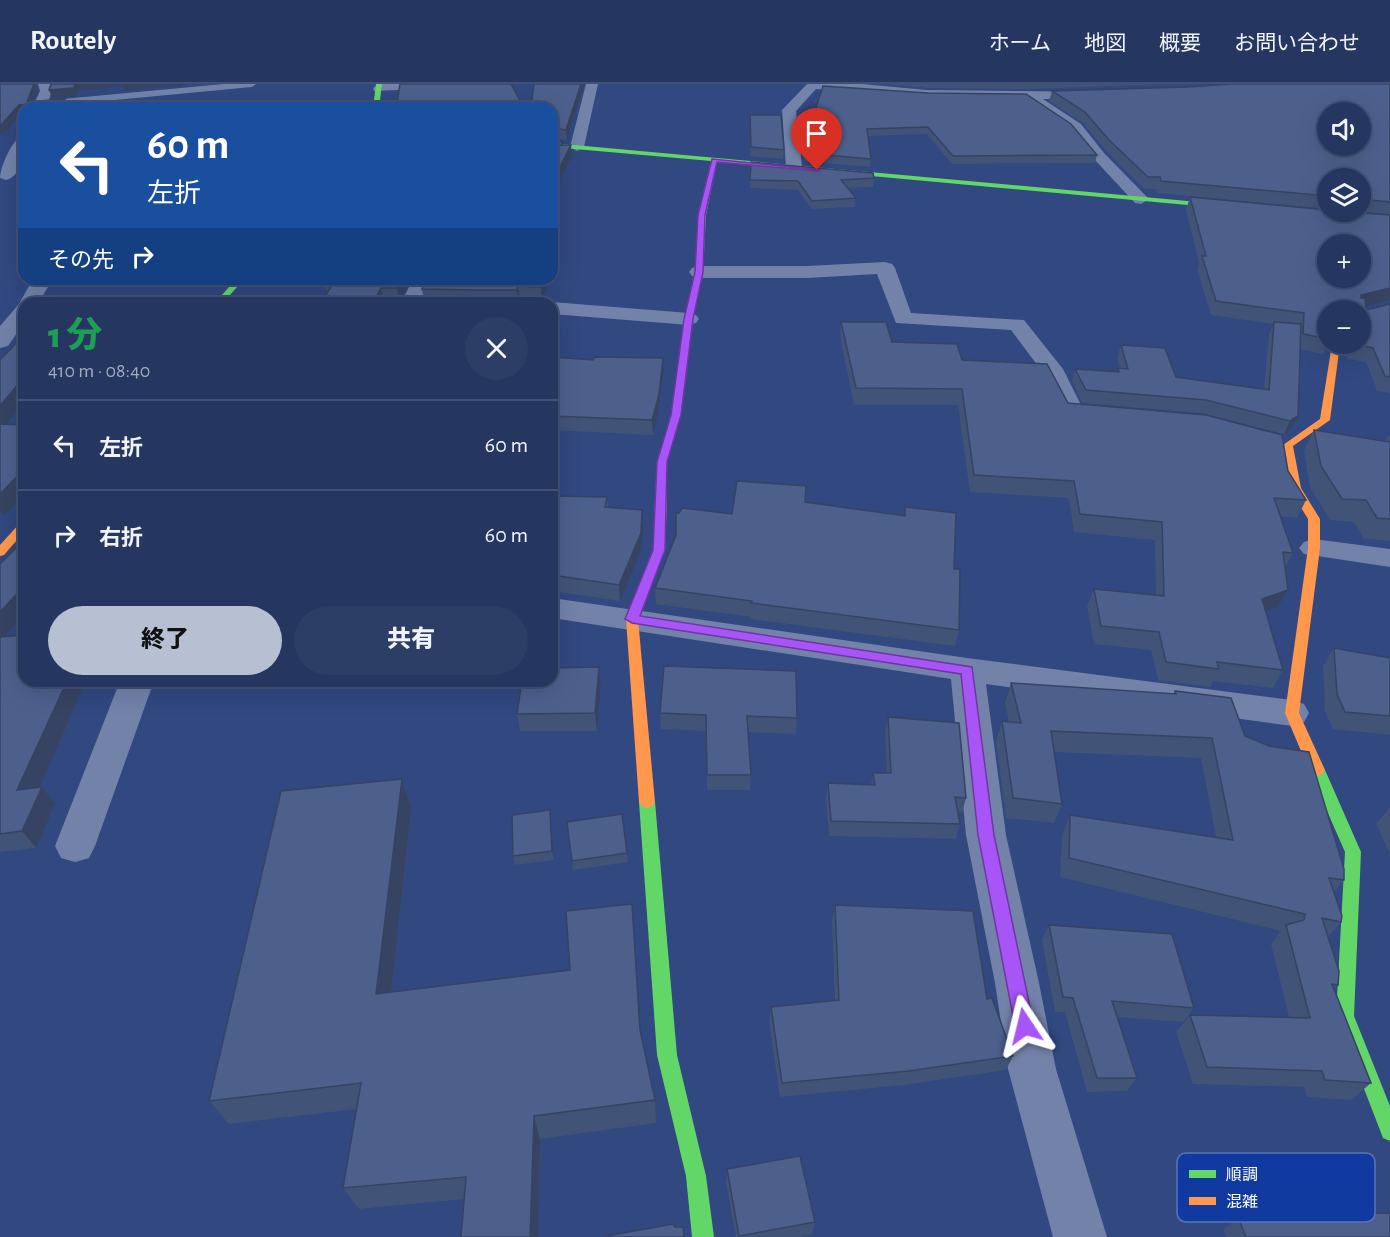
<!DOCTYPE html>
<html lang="ja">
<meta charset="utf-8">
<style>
body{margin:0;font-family:"Alegreya Sans","Noto Sans JP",sans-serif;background:#2d3e66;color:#f1f3f6;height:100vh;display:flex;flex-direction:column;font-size:22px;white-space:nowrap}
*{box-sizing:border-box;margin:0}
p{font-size:20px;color:#a3abbd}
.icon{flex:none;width:33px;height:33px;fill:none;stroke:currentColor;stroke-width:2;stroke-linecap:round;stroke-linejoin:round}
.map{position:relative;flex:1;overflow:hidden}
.panel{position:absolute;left:18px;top:213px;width:540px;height:390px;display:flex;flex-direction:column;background:#253660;border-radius:18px;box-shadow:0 6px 24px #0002,0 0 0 2px #425075}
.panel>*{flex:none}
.guide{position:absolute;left:18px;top:18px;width:540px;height:183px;border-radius:18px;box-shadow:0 6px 24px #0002,0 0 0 2px #425075;background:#1a4fa0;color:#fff;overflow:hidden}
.buttons{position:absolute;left:1317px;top:18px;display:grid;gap:12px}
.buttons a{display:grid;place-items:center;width:54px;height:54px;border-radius:50%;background:#253660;box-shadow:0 6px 24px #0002,0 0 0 2px #425075;font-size:30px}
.pin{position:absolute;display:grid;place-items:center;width:51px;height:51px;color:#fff;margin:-62px -26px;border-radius:50% 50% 50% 0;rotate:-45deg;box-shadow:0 0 6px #0007}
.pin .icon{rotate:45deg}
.me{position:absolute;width:66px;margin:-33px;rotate:350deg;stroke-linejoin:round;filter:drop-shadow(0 0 4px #0008)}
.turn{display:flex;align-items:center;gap:21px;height:126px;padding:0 30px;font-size:27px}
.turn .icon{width:78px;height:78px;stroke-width:2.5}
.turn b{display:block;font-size:42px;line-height:51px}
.then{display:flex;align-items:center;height:57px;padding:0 30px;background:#0003;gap:12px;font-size:22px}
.round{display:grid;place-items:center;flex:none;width:63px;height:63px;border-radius:32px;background:#2d3e66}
.summary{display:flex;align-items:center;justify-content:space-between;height:102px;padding:0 30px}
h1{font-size:36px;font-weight:800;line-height:45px;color:#1e9e55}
.primary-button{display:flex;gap:12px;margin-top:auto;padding:12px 30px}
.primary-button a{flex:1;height:69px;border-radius:36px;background:#b7bfd3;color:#111;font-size:24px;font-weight:800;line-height:69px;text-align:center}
.primary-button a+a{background:#2d3e66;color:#f1f3f6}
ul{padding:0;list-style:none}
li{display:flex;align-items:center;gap:18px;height:90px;padding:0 30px;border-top:2px solid #425075}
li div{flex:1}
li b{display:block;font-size:22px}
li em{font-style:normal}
header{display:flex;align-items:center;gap:36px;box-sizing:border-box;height:84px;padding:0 30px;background:#253660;border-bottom:2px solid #425075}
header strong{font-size:28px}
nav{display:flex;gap:33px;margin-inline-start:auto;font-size:21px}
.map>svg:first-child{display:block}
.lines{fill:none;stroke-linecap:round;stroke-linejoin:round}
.lane{fill:#7282a9;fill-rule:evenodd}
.street{fill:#7282a9;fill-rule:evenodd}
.fast{fill:#63d668;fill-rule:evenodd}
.slow{fill:#ff974d;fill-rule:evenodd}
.wall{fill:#425378}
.shaded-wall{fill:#364362}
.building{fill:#4d608c;stroke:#364362;stroke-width:1.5;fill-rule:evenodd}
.route{fill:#a855f7;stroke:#6d37a1;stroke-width:1.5}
.key{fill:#113aa0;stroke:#5875bc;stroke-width:1.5}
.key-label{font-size:16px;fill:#fff}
</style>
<header>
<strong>Routely</strong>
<nav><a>ホーム</a><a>地図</a><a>概要</a><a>お問い合わせ</a></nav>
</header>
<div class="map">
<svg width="1390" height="1153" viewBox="0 0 1390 1153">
<rect width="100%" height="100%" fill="#314880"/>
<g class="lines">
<path class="lane" d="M224,0H256L252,3L41,23L36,20L41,17Z"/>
<g class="street">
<path d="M38,0H50L52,7L46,24H32L40,7Z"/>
<path d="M379,0H454L448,4L374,7L373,4Z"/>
<path d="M586,0H598L584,63L577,67L570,63Z"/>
<path d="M807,0H862L927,6L1101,8L1103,11L1101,14L1096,15H1043L1081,40L1104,69L1149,115L1141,120L1135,119L1094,75L1071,46L1025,15L927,14L816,5L796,27L802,83L800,86H788L786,83L782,26Z"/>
<path d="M24,51C24,65 23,92 6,96L0,94C0,83 13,53 24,51Z"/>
<path d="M885,178L892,180L895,184L911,229L1024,236L1063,285L1081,321L1115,325L1118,330L1115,335L1106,337L1063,333L1041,286L1011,246L896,239L877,190L807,194H699L692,192L689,188L692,184L699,182H807Z"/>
<path d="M33,195H53L38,219H24V239L8,262L0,264V242L19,220Z"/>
<path d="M413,195H433L421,219H401Z"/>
<path d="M552,218L689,229L696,231L699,235L696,239L689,241L552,230V219H547Z"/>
<path d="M1314,455L1390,465V483L1304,470L1299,464L1304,458Z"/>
<path d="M552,514L967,574L1292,616L1304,620L1309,629L1304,638L1292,642L986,600L1006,751L1039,899L1056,985L1107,1153H1053L1008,985L995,899L966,751L951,595L552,534Z"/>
<path d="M120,597H154L95,762L89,774L75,778L61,774L55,762Z"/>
</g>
<g class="fast">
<path d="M376,0H382L379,24H373Z"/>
<path d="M552,59L1231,121L1234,123L1231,125L717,78L706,131L703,188L693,235L681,331L667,378V415L661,418L655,415L657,378L671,331L685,235L695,188L698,131L711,77L552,63Z"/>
<path d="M236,195H244L223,219H215Z"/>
<path d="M1317,680L1322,682L1325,686L1361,768L1354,932L1390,1022V1057L1383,1054L1336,932L1345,768L1309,686L1312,682Z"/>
<path d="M647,712L652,714L655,718L677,971L706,1092L714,1153H692L686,1092L657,971L639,718L642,714Z"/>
</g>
<g class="slow">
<path d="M1332,260H1340L1330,336L1293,362L1301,404L1320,435V464L1299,629L1325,686L1322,690L1317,692L1312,690L1309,686L1285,629L1308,464V435L1289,404L1283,361L1320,335Z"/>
<path d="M661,412L667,415L665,466L638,535L655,718L652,722L647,724L642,722L639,718L626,535L653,466L655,415Z"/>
<path d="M24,438V448L4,471L0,472V461L20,439Z"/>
</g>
</g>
<g class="wall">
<path d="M400,0L524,24H398L397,19Z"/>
<path d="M585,0L567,56L552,55V24Z"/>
<path d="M887,0H1166L1028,5L927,4Z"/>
<path d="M1390,0V130L1359,128H1360V94H1328V125L1157,109L1156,105H1144L1106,67L1083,39L1049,17L1052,7L1187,3Z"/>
<path d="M823,2L1097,71L1095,79L952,80L927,50L868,52L871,75L870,83L804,77L800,41V33H813Z"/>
<path d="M750,31L784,66L783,75L750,72Z"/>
<path d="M874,94L873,103L848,104L856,114L855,123L811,125L798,106L750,104V96Z"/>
<path d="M1190,113L1390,216L1365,222L1366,226L1390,220V309L1377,307L1366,278L1347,275L1349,260H1360V226H1328V260L1323,270L1300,265L1298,332L1291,345L1284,350L1201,329L1082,319L1072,297L1075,285L1117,288L1118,284L1120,285L1117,273L1121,261L1176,293L1264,305L1269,250L1274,240L1211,231L1197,185L1199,179L1186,126Z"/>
<path d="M412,195L399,217H384L327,209L325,201Z"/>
<path d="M426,195H550L542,216L520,215L518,219H463L424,218L422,205Z"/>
<path d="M841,238L892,258L962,276L1068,319L1288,387L1306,416L1297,434L1280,432L1293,469L1285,484L1288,506L1278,523L1266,528L1283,586L1273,604L1213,597L1210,603L1158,596L1151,566L1094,560L1087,522L1094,505L1156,511L1155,456L1074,448L1069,414L970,408L958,321H854L840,253Z"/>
<path d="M552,273L664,288L659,324L653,351L552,346Z"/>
<path d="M1314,346L1385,357L1388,352H1390V457L1364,455L1354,438L1330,436L1310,403L1304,367Z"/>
<path d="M552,412L607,413L608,424L643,442L642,465L620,517L552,507Z"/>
<path d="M805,418L904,431L905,423L954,485L959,546L955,562L750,535V533L656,520L655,504L732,430Z"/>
<path d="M24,458V531L4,553L24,597H86L39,704L42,703L55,720L36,764L0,768V480Z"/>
<path d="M1334,564L1390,574V651L1333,645L1325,628L1323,582Z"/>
<path d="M599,583L601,601L597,647H520L517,630Z"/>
<path d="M1011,599L1173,610L1175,607L1245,652L1344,796L1334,808L1341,838L1328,853L1338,901L1334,905L1371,999L1351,1016L1307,1013L1304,1003L1193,1000L1176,948L1190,931L1289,933L1271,860L1281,847L1060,793L1062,751L1070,731L1216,753L1201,674L1054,668L1062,720L1054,739L1006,734L996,657L1002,637L1009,638L1005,619Z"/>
<path d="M660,629L797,634L796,650L748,648L751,691L750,706H707L706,647L661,645Z"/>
<path d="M888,633L966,714L962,729H958L960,740L956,755L829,752L826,714L828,699L871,701L873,689H887L885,648Z"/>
<path d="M402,695L411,724L391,908L570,886L632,820L640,950L655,1016L656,1039L540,1055L538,1153H461L464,1115L359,1125L343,1104L357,1025L229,1040L209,1017Z"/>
<path d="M1390,723V770L1376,740Z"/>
<path d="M551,735L554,776L515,781L513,772Z"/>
<path d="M567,738L627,769L628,778L573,786Z"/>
<path d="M835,821L987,915L1013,972L1006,986L904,1001L780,1013L769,937L771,923L835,917L832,836Z"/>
<path d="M1049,841L1194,924L1183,938L1117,933L1137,994L1127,1007L1087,1008L1065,928H1055L1042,856Z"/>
<path d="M727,1085L815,1138L812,1151L799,1153H736L726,1098Z"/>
<path d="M1238,1133L1390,1153H1226L1223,1146Z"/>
</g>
<g class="shaded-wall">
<path d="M34,0H36L38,7L33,20L65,15L68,23L67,24H24V28L22,29L5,49H0V41L19,21L27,18Z"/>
<path d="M76,0H185L186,1L124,7L122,2L79,7L76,12L52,14L49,6Z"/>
<path d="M581,0H585L567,56L566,46Z"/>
<path d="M571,61L572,72L558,99L559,104L552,117V104L555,93Z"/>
<path d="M558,155L559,168L552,188V171Z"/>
<path d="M402,195H412L399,217L397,204Z"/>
<path d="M544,195H550L542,216L541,203Z"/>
<path d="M518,202L520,215L518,219L517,206Z"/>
<path d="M381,204L384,217L383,219H373Z"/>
<path d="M1390,204V216L1354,225L1361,211Z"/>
<path d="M663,274L664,288L659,324L653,351L652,336Z"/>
<path d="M24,293V318L0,348V322Z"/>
<path d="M1298,332L1291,345L1284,350L1290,337Z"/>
<path d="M24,385V410L3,433L0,427V410Z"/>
<path d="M642,426L643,442L642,465L620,517L619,501Z"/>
<path d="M24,502V531L0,558V528Z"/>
<path d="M1288,506L1278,523L1253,533L1262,515Z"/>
<path d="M599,583L601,601L597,647L595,629Z"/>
<path d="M67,597H86L31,723L17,706Z"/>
<path d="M402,695L411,724L388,936L376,910Z"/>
<path d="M42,703L55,720L36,764L22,747Z"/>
<path d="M550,726L551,735L554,776L552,767Z"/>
<path d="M534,1032L540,1055L538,1153H530Z"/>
</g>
<g class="building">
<path d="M0,0H34L27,18L65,15L62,18L19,21L1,41H0Z"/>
<path d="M51,0H76L73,4L49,6Z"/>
<path d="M400,0H511L524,24H411L413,18L397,19Z"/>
<path d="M534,0H581L566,46L552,44V24H531Z"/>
<path d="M1231,0H1390V118L1360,115V94H1328V112L1161,97L1160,93H1148L1109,56L1085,28L1052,7L1187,3ZM1328,28H1360V62H1328Z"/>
<path d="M823,2L928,9L1026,10L1071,40L1097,71L953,72L928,43L867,45L871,75L804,69L800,33H813Z"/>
<path d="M750,31H781L784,66L751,63Z"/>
<path d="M552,56L563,58L561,61H571L555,93H558L552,104Z"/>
<path d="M751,78L873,89L874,94L841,96L856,114L812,117L798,97L750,96Z"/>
<path d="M1190,113L1328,126V128H1348L1390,131V204L1361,211V214H1365L1366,226L1390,220V293L1385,292L1373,264L1355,260H1360V226H1328V255L1303,250L1304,229L1216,217L1202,172H1206ZM1328,160H1360V194H1328Z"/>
<path d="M552,155H558L552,171Z"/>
<path d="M330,195H402L397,204H381L373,219H321L332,201H325Z"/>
<path d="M426,195H544L541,203L518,202L517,206H478L422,205Z"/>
<path d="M841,238H886L892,258L957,260L962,276L1047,280L1068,319L1206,331L1282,351L1288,387L1306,416L1274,414L1293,469L1283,468L1288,506L1262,515L1283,586L1217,578L1219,585L1166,578L1159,548L1101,542L1094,505L1164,512L1162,438L1080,430L1074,397L974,391L962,305L856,304Z"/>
<path d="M1274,238L1301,240L1298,332L1290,337L1206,316L1086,306L1075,285L1119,288L1118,284L1128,285L1121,261L1165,264L1176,293L1269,306Z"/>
<path d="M24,251V293L0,322V276Z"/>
<path d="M552,273L593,276L595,273L663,274L659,310L652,336L552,332Z"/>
<path d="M0,340L24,341V385L0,410Z"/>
<path d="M1314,346L1390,358V435L1377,434L1366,416L1342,415L1321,382Z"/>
<path d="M737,397L806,402L805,418L905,432V423L956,429L954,485H960L959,546L751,519L752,517L655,504L676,451V429H679L682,424L732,430Z"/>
<path d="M552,412L607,413L605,423L642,426L641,449L619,501L552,491Z"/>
<path d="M22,458H24V502L0,528V480Z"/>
<path d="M24,551V597H67L17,706L42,703L22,747L0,750V553Z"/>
<path d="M1334,564L1390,574V632L1345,628L1337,610Z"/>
<path d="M664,582L796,587L797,634L747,632L751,691H707L706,631L660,629Z"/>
<path d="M599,583L595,629L517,630L522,597H552V584Z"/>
<path d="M1011,599L1176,610L1175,607L1231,614L1245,652L1269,662L1309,668L1344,785V796L1329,794L1342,832L1341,838L1322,834L1339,887L1338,901L1332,900L1371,999L1325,996L1322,987L1207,983L1190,931L1310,934L1286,841L1304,836L1305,830L1069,774L1070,731L1233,756L1212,654L1051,647L1062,720L1013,714L1002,637L1021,639Z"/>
<path d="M888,633L959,639L966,714L955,713L960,740L831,737L828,699L875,701L873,689H891Z"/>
<path d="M402,695L376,910L570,886L566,827L632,820L640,946L655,1016L534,1032L530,1153H461L466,1093L343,1104L361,999L209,1017L281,707Z"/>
<path d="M550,726L552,767L513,772L512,731Z"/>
<path d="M622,730L627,769L572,777L567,738Z"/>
<path d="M835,821L973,827L987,915L992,914L1013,972L909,987L782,999L771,923L839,916Z"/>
<path d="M1049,841L1172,850L1194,924L1112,917L1137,994H1097L1073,914L1063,913Z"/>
<path d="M800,1072L815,1138L739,1152L727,1085Z"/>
<path d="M1390,1129V1153H1246L1238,1133Z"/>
<path d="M673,1140L675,1143H683L684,1153H608L607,1152Z"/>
</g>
<path class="route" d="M712,75L821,86L817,87L717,78L705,131L703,188L693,235L681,331L667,378L665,466L640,532L972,583L994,751L1034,942L1032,949L1025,951L1018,949L1015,942L978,751L961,590L632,539L625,535L653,466L657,378L671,331L684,235L695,188L698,131Z"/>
<rect x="1177" y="1069" width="198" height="69" rx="9" class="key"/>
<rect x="1189" y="1086" width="27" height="8" fill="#63d668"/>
<rect x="1189" y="1113" width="27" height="8" fill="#ff974d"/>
<g class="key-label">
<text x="1226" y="1096">順調</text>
<text x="1226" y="1123">混雑</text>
</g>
</svg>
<div class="buttons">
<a><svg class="icon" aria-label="sound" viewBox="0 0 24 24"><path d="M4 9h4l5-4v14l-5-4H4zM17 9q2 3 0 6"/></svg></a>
<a><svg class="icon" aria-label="layers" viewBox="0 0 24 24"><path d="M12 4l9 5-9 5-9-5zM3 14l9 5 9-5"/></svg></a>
<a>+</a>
<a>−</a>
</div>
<div class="pin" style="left:817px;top:86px;background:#d93025"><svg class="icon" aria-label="arrive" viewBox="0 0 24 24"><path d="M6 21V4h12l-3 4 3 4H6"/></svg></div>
<svg class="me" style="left:1025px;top:942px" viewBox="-20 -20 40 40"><path d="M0-17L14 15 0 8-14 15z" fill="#a855f7" stroke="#fff" stroke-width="4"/></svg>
<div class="guide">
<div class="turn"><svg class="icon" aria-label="left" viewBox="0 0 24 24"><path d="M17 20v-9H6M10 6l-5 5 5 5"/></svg><div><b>60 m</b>左折</div></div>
<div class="then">その先<svg class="icon" aria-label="right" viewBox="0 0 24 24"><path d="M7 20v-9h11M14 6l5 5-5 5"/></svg></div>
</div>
<section class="panel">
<div class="summary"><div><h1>1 分</h1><p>410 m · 08:40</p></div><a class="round"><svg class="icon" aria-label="close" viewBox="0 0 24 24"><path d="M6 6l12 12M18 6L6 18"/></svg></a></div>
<ul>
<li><svg class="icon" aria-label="left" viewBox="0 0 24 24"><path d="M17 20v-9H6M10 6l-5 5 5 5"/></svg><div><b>左折</b></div><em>60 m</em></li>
<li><svg class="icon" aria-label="right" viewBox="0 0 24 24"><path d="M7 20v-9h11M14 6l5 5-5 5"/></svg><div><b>右折</b></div><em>60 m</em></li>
</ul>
<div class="primary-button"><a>終了</a><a>共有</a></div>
</section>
</div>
